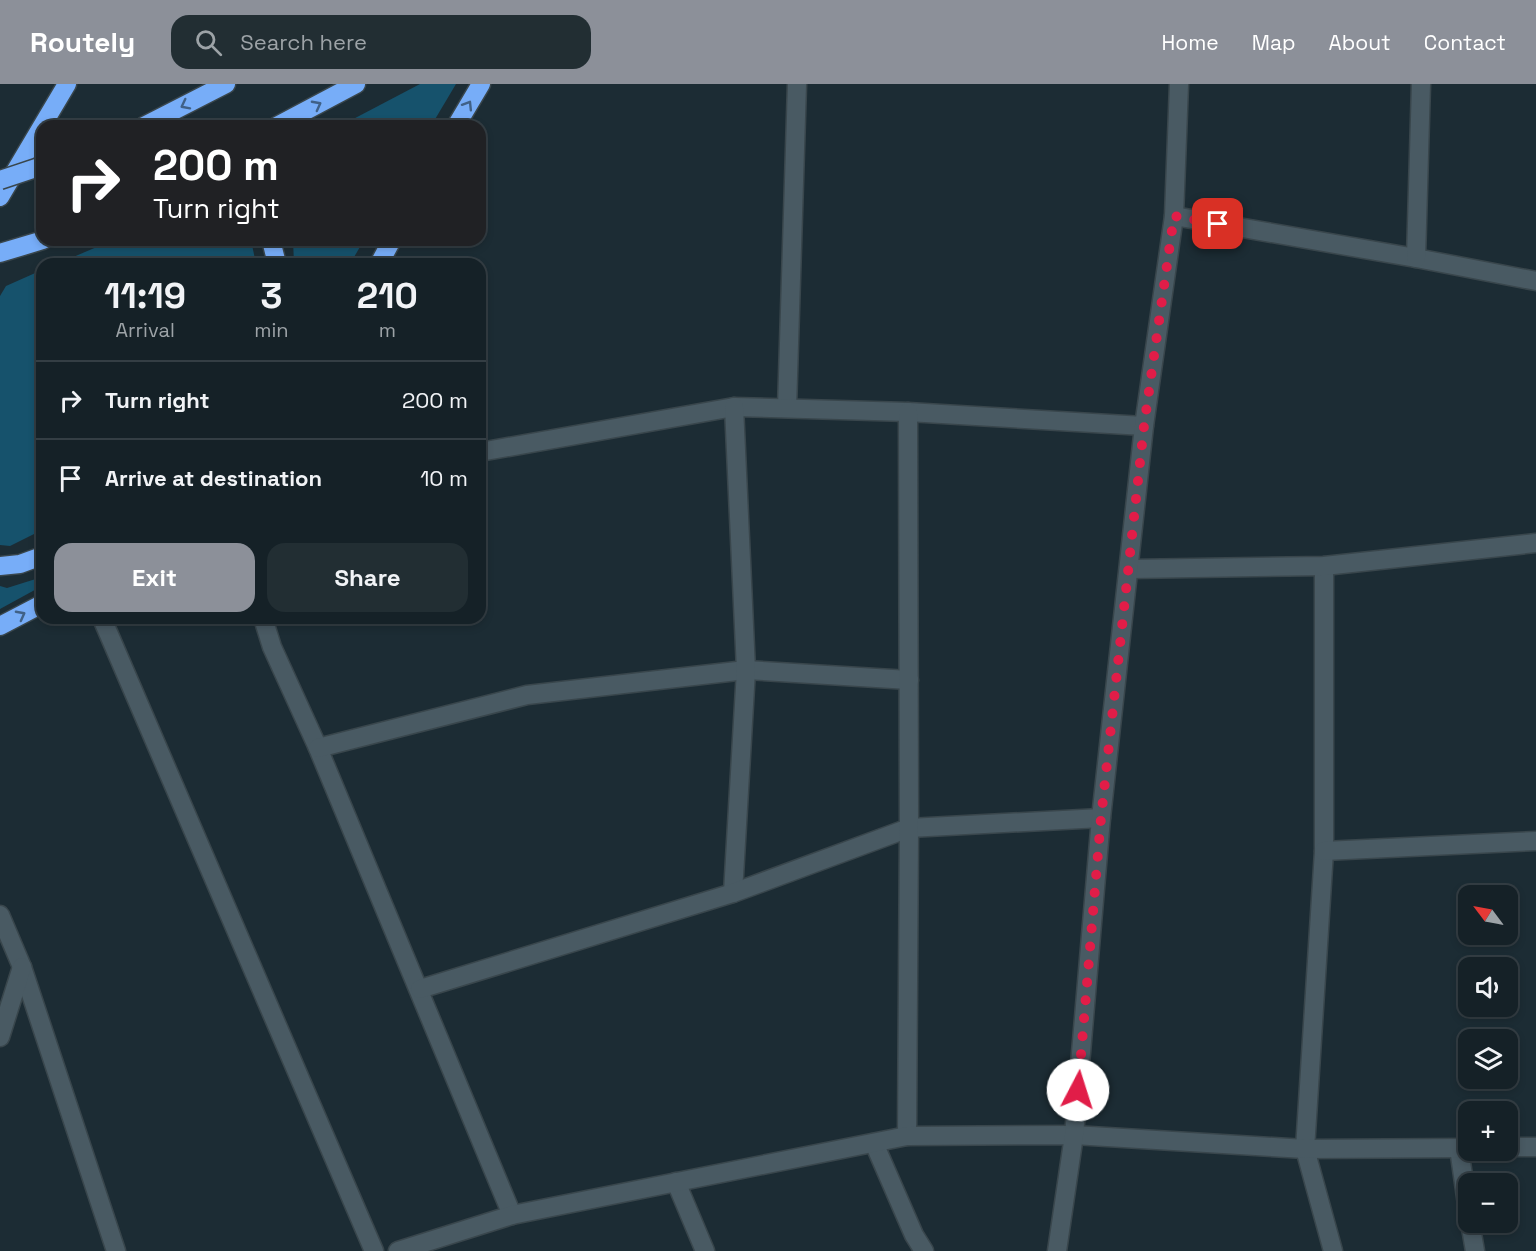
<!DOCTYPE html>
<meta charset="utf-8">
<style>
body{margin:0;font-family:"Space Grotesk",sans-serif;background:#222e33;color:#f1f3f6;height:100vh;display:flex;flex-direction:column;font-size:22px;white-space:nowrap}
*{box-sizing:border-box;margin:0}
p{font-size:20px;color:#9da3a7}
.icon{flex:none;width:33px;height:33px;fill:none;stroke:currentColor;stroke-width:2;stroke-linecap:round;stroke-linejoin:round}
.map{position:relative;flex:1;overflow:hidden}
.details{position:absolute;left:36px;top:174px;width:450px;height:366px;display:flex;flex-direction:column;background:#152127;border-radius:18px;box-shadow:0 3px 9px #0003,0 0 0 2px #343e44}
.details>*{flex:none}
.banner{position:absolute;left:36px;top:36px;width:450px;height:126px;border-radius:18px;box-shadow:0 3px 9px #0003,0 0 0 2px #343e44;background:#202124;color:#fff;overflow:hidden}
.needle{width:39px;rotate:302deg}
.fabs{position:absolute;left:1458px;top:801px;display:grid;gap:12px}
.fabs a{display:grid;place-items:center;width:60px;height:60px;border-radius:12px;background:#152127;box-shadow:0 3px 9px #0003,0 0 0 2px #343e44;font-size:30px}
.pin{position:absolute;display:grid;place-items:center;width:51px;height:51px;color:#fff;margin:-26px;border-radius:12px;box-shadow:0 3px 9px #0006}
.me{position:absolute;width:66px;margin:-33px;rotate:5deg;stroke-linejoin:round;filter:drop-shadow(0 0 4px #0008)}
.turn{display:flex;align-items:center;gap:21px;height:126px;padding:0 18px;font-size:27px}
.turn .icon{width:78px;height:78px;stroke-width:2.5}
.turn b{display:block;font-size:42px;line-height:51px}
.eta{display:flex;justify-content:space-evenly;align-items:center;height:102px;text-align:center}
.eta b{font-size:36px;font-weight:800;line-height:42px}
.action{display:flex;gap:12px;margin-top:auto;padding:12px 18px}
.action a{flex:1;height:69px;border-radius:18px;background:#8c9099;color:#fff;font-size:24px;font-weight:800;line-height:69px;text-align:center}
.action a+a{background:#222e33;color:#f1f3f6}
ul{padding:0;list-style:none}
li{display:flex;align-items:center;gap:18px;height:78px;padding:0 18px;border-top:2px solid #343e44}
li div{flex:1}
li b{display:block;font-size:22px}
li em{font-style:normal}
header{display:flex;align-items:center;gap:36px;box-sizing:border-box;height:84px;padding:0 30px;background:#8c9099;color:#fff}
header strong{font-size:28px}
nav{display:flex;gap:33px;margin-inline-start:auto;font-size:21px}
.search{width:420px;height:54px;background:#222e33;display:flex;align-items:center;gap:15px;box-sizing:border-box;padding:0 21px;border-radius:18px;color:#9da3a7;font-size:22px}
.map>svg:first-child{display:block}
.green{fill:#16526c}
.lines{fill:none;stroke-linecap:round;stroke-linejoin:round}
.minor-casing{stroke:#39464c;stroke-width:21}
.highway-casing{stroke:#39464c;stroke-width:21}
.minor{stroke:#495a63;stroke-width:18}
.highway{stroke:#77adf8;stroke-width:18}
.highway-bridge-casing{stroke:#39464c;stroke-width:21;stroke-linecap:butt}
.highway-bridge{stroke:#77adf8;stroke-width:18}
.oneway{stroke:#406187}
.route{stroke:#e11d48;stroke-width:10;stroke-dasharray:0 18}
</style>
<header>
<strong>Routely</strong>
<div class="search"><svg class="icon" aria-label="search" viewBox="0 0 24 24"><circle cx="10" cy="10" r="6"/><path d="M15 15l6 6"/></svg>Search here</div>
<nav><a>Home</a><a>Map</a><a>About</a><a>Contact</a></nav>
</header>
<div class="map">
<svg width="1536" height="1167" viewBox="0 0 1536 1167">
<rect width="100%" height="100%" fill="#1c2c34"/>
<g class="green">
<path d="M420,0H456L431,42H340Z"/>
<path d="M113,156H251L256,180H57Z"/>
<path d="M293,156H364L350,180H294Z"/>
<path d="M42,186V446L10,462L0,461V212L6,202Z"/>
<path d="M42,493V502L0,525V502L7,504Z"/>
</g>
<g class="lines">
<defs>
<g id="minor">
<path d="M1174,132L1416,174L1536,197"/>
<path d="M1416,174L1421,0"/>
<path d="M787,324L797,0"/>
<path d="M480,368L734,323L908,328L1144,342"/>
<path d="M1324,482V767L1305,1065L1333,1167"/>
<path d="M1130,485L1324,482L1536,459"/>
<path d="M263,534L272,563L318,664L512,1131"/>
<path d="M104,539L374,1167"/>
<path d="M318,664L527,611L746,586L909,596"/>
<path d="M1324,767L1536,757"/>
<path d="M733,809L746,586L734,323"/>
<path d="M0,831L22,883L116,1167"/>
<path d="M420,905L733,809L909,744L1101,734"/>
<path d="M0,953L22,883"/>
<path d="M907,1052L909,744L908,328"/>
<path d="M874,1059L914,1151L924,1167"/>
<path d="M1508,1063H1536"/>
<path d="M1459,1064L1468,1127"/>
<path d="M676,1098L705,1167"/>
<path d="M1470,1138L1475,1167"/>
<path d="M398,1167L512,1131L907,1052L1074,1051L1305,1065L1468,1064"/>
<path d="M1057,1167L1074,1051L1101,734L1144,342L1174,132L1179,0"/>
</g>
<g id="highway">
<path d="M144,42L226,0"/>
<path d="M277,42L356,0"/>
<path d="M456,42L481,0"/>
<path d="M0,113L67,0"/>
<path d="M271,156L277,180"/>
<path d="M0,169L43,156"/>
<path d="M379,180L392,156"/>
<path d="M0,482L20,480L42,472"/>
<path d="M0,542L42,520"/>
</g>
</defs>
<use href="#minor" class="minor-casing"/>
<use href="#highway" class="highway-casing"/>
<use href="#minor" class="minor"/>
<use href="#highway" class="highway"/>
<defs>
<path id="highway-bridge" d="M0,96L42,82"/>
</defs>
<use href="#highway-bridge" class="highway-bridge-casing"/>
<use href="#highway-bridge" class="highway-bridge"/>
</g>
<defs><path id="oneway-chevron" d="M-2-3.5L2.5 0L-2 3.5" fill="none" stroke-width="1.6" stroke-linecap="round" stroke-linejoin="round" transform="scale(1.5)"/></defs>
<g class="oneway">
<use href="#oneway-chevron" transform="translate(185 21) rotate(153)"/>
<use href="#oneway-chevron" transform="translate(317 21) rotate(-28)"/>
<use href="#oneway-chevron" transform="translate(468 21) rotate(-58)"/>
<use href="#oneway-chevron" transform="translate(21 531) rotate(-28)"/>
</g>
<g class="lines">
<path class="route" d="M1078,1006L1101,734L1144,342L1174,132L1218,140"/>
</g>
</svg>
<div class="fabs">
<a><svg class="needle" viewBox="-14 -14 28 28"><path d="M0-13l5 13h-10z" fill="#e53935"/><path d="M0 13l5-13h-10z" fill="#9da3a7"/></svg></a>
<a><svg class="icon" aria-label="sound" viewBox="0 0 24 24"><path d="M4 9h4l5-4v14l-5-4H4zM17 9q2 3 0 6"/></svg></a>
<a><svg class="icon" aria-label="layers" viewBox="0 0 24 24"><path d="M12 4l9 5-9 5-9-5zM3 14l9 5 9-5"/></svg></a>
<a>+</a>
<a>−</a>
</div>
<div class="pin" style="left:1218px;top:140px;background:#d93025"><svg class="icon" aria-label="arrive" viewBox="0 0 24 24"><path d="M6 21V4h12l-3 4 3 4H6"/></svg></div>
<svg class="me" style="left:1078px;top:1006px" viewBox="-20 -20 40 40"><circle r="19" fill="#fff"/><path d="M0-13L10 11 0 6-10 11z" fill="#e11d48"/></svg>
<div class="banner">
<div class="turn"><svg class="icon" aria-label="right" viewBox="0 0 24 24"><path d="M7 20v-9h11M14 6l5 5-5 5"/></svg><div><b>200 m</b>Turn right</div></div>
</div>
<section class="details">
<div class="eta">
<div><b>11:19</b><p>Arrival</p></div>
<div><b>3</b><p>min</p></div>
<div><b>210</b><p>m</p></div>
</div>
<ul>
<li><svg class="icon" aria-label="right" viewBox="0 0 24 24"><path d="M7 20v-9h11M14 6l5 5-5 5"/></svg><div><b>Turn right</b></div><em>200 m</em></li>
<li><svg class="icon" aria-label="arrive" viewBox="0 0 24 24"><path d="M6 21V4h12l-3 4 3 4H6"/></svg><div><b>Arrive at destination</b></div><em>10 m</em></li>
</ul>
<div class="action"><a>Exit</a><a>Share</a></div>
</section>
</div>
